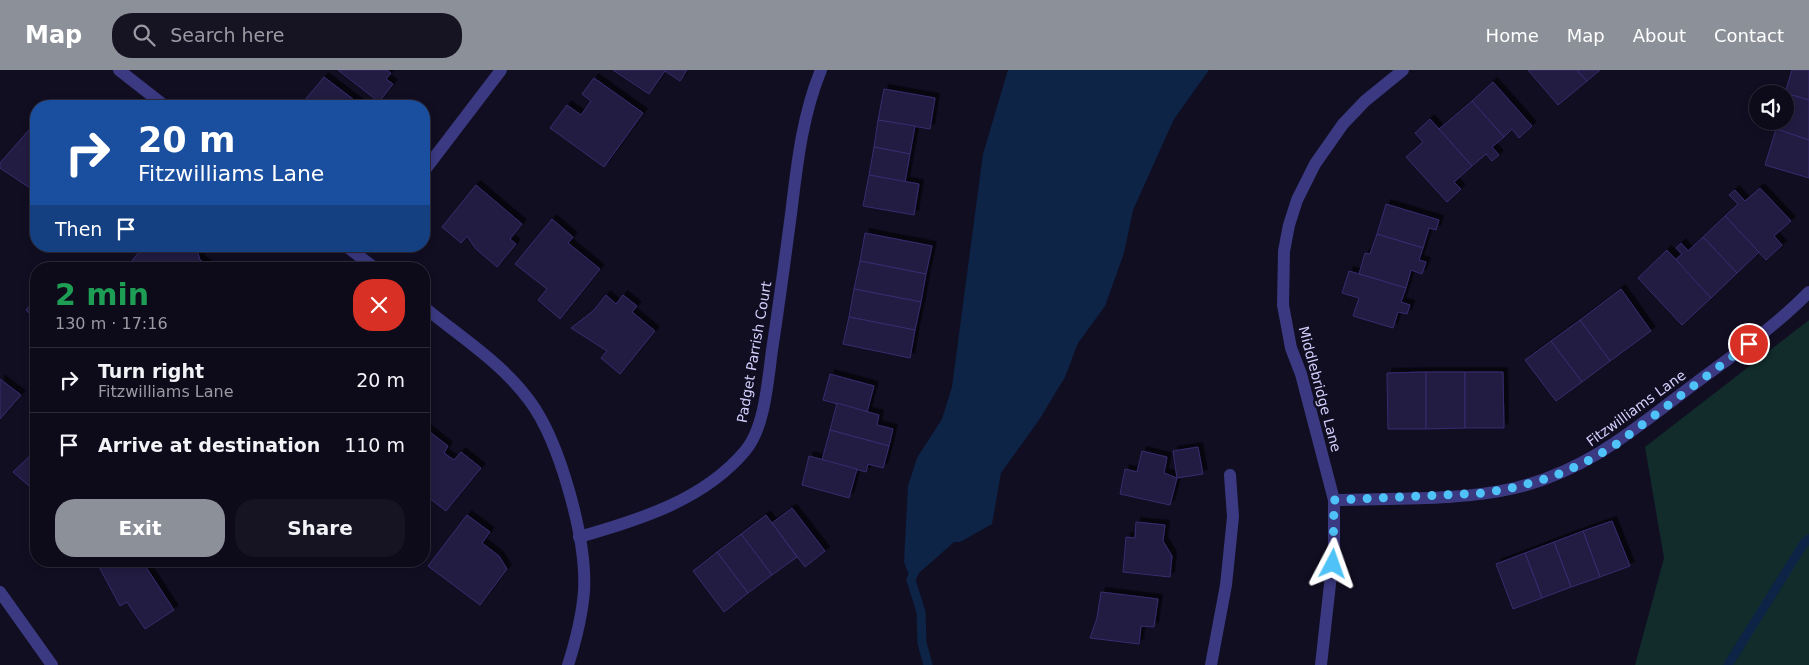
<!DOCTYPE html>
<meta charset="utf-8">
<style>
body{margin:0;font-family:"DejaVu Sans",sans-serif;background:#161323;color:#f1f3f6;height:100vh;display:flex;flex-direction:column;font-size:19px;white-space:nowrap}
*{box-sizing:border-box;margin:0}
p{font-size:16px;color:#9a9aa2}
.icon{flex:none;width:28px;height:28px;fill:none;stroke:currentColor;stroke-width:2;stroke-linecap:round;stroke-linejoin:round}
.map{position:relative;flex:1;overflow:hidden}
.drawer{position:absolute;left:30px;top:192px;width:400px;height:305px;display:flex;flex-direction:column;background:#0d0a1a;border-radius:20px;box-shadow:0 2px 8px #0003,0 0 0 1px #2d2b39}
.drawer>*{flex:none}
.top-card{position:absolute;left:30px;top:30px;width:400px;height:152px;border-radius:20px;box-shadow:0 2px 8px #0003,0 0 0 1px #2d2b39;background:#1a4fa0;color:#fff;overflow:hidden}
.tools{position:absolute;left:1749px;top:15px;display:grid;gap:10px}
.tools a{display:grid;place-items:center;width:45px;height:45px;border-radius:50%;background:#0d0a1a;box-shadow:0 2px 8px #0003,0 0 0 1px #2d2b39;font-size:25px}
.pin{position:absolute;display:grid;place-items:center;width:42px;height:42px;color:#fff;margin:-21px;border:2px solid #fff;border-radius:50%;box-shadow:0 1px 5px #0007}
.me{position:absolute;width:55px;margin:-28px;rotate:4deg;stroke-linejoin:round;filter:drop-shadow(0 0 4px #0008)}
.turn{display:flex;align-items:center;gap:18px;height:105px;padding:0 25px;font-size:22px}
.turn .icon{width:65px;height:65px;stroke-width:2.5}
.turn b{display:block;font-size:35px;line-height:42px}
.then{display:flex;align-items:center;height:48px;padding:0 25px;background:#0003;gap:10px;font-size:19px}
.round{display:grid;place-items:center;flex:none;width:52px;height:52px;border-radius:20px;background:#161323}
.overview{display:flex;align-items:center;justify-content:space-between;height:85px;padding:0 25px}
h1{font-size:30px;font-weight:700;line-height:38px;color:#1e9e55}
.button{display:flex;gap:10px;margin-top:auto;padding:10px 25px}
.button a{flex:1;height:58px;border-radius:20px;background:#8c9099;color:#fff;font-size:20px;font-weight:700;line-height:58px;text-align:center}
.button a+a{background:#161323;color:#f1f3f6}
ul{padding:0;list-style:none}
li{display:flex;align-items:center;gap:15px;height:65px;padding:0 25px;border-top:1px solid #2d2b39}
li div{flex:1}
li b{display:block;font-size:19px}
li em{font-style:normal}
header{display:flex;align-items:center;gap:30px;box-sizing:border-box;height:70px;padding:0 25px;background:#8c9099;color:#fff}
header strong{font-size:24px}
nav{display:flex;gap:28px;margin-inline-start:auto;font-size:18px}
.search{width:350px;height:45px;background:#161323;display:flex;align-items:center;gap:12px;box-sizing:border-box;padding:0 18px;border-radius:20px;color:#9a9aa2;font-size:19px}
.map>svg:first-child{display:block}
.green{fill:#112c2b}
.water{fill:#0d2447}
.lines{fill:none;stroke-linecap:round;stroke-linejoin:round}
.stream{stroke:#0d2447;stroke-width:9}
.building{fill:#221a43;stroke:#392c6e;filter:url(#shadow)}
.minor{stroke:#3b3981;stroke-width:12}
.route{stroke:#4fc3f7;stroke-width:9;stroke-dasharray:0 16.2}
.labels{text-anchor:middle;dominant-baseline:central;stroke-width:5;stroke-linejoin:round;paint-order:stroke}
.street-label{font-size:14px;fill:#d4d0fe;stroke:#110e22}
</style>
<header>
<strong>Map</strong>
<div class="search"><svg class="icon" aria-label="search" viewBox="0 0 24 24"><circle cx="10" cy="10" r="6"/><path d="M15 15l6 6"/></svg>Search here</div>
<nav><a>Home</a><a>Map</a><a>About</a><a>Contact</a></nav>
</header>
<div class="map">
<svg width="1809" height="595" viewBox="0 0 1809 595">
<defs>
<filter id="shadow"><feDropShadow dx="4.5" dy="-4.5" stdDeviation="0" flood-color="#0009"/></filter>
</defs>
<rect width="100%" height="100%" fill="#110e22"/>
<path class="green" d="M1809,250V595H1635L1664,488L1645,377Z"/>
<path class="water" d="M1008,0H1209L1174,49L1133,140L1124,183L1105,236L1078,273L1065,307L1039,350L1001,403L992,454L960,472H954L911,510L904,492L908,416L917,388L942,349L952,317L983,84Z"/>
<g class="lines">
<g class="stream">
<path d="M915,500L911,510L921,542L922,573L928,595"/>
<path d="M1728,595L1804,473L1809,469"/>
</g>
</g>
<g class="building">
<path d="M338,0H387L391,3L386,9L393,14L379,32Z"/>
<path d="M613,0H687L680,11L665,1L649,24Z"/>
<path d="M1528,0H1577L1587,11L1558,35Z"/>
<path d="M1577,0H1600L1587,11Z"/>
<path d="M1792,0H1809V30L1785,23Z"/>
<path d="M324,7L362,36H300Z"/>
<path d="M594,8L643,43L604,97L550,58L567,35L581,45L591,31L582,24Z"/>
<path d="M1493,12L1532,56L1519,68L1512,59L1504,67L1472,31Z"/>
<path d="M884,19L935,28L930,59L878,50Z"/>
<path d="M1785,23L1809,30V70L1776,59L1778,51H1785Z"/>
<path d="M1472,31L1504,67L1492,77L1499,85L1492,91L1486,84L1472,96L1439,59Z"/>
<path d="M1430,49L1472,96L1454,112L1461,119L1447,132L1406,87L1423,72L1415,63Z"/>
<path d="M878,50L915,56L910,84L874,77Z"/>
<path d="M36,52V122L0,98V93Z"/>
<path d="M1776,59L1809,70V108L1765,95Z"/>
<path d="M874,77L910,84L905,112L869,105Z"/>
<path d="M869,105L919,114L914,145L863,136Z"/>
<path d="M476,115L522,154L510,169L516,174L497,197L476,179L467,166L461,173L442,157Z"/>
<path d="M1760,118L1791,151L1774,166L1782,175L1766,190L1725,146L1738,134L1729,125L1735,120L1745,131Z"/>
<path d="M1386,134L1439,150L1436,160L1429,158L1423,178L1377,164Z"/>
<path d="M1725,146L1759,182L1737,203L1703,167Z"/>
<path d="M552,149L573,167L568,173L600,199L560,249L538,230L547,219L515,194Z"/>
<path d="M865,163L932,176L926,204L860,191Z"/>
<path d="M1377,164L1423,178L1419,190L1426,192L1422,204L1411,200L1406,218L1359,204L1365,183L1370,184Z"/>
<path d="M1703,167L1737,203L1711,228L1675,190L1682,184L1676,178L1681,173L1688,181Z"/>
<path d="M144,176H193L197,180L200,190L210,197L138,199L130,193Z"/>
<path d="M1667,180L1711,228L1682,255L1638,208Z"/>
<path d="M860,191L926,204L921,232L854,219Z"/>
<path d="M1349,201L1406,218L1401,232L1410,235L1407,244L1398,242L1393,258L1353,246L1359,228L1342,223Z"/>
<path d="M854,219L921,232L915,260L849,247Z"/>
<path d="M1621,219L1651,261L1610,291L1580,250Z"/>
<path d="M606,225L616,234L623,225L637,236L632,242L655,261L620,304L601,288L607,281L571,258L594,240Z"/>
<path d="M33,232L36,235L34,248L26,240Z"/>
<path d="M849,247L915,260L910,288L843,274Z"/>
<path d="M1580,250L1610,291L1582,312L1551,271Z"/>
<path d="M1551,271L1582,312L1556,331L1525,290Z"/>
<path d="M1426,302V359H1388L1387,303Z"/>
<path d="M1426,302H1465V358L1426,359Z"/>
<path d="M1465,302H1503L1504,358H1465Z"/>
<path d="M830,304L874,316L867,342L823,330Z"/>
<path d="M0,309L21,325L0,349Z"/>
<path d="M837,333L879,345L877,355L893,359L889,376L830,360Z"/>
<path d="M426,359L448,376L444,383L454,390L461,382L481,398L446,441L424,424V362Z"/>
<path d="M830,360L889,376L883,398L868,394L866,402L822,390Z"/>
<path d="M1198,377L1203,404L1177,408L1173,381Z"/>
<path d="M36,380V422L13,402Z"/>
<path d="M1142,381L1167,387L1164,403L1177,408L1170,435L1120,424L1125,399L1137,402Z"/>
<path d="M809,386L857,399L849,428L802,415Z"/>
<path d="M792,438L825,481L805,497L772,453Z"/>
<path d="M467,445L490,462L482,473L499,486L507,499L480,535L428,496Z"/>
<path d="M766,445L797,487L772,505L741,464Z"/>
<path d="M1612,451L1630,496L1600,507L1583,461Z"/>
<path d="M1136,452L1165,455L1163,471L1172,486L1170,507L1123,502L1126,467L1135,468Z"/>
<path d="M1583,461L1600,507L1571,517L1554,472Z"/>
<path d="M741,464L772,505L748,523L717,482Z"/>
<path d="M1554,472L1571,517L1542,528L1525,483Z"/>
<path d="M717,482L748,523L724,542L693,501Z"/>
<path d="M1525,483L1542,528L1513,539L1496,494Z"/>
<path d="M96,491H142L174,540L145,559L127,532L120,536Z"/>
<path d="M1101,522L1158,529L1154,557L1141,556L1139,574L1090,568L1097,548Z"/>
</g>
<g class="lines">
<g class="minor">
<path d="M119,0L165,36"/>
<path d="M424,101L501,0"/>
<path d="M346,176L376,199"/>
<path d="M424,237C459,266 502,293 529,330C560,371 587,470 584,521C582,547 576,570 568,595"/>
<path d="M1334,430C1392,428 1460,431 1515,418C1590,400 1638,356 1697,312C1736,283 1776,256 1809,222"/>
<path d="M579,467C639,450 704,430 745,381C765,358 768,309 772,280C779,235 785,189 791,144C797,95 802,46 821,0"/>
<path d="M0,522L52,595"/>
<path d="M1211,595L1226,515L1233,447L1230,405"/>
<path d="M1321,595L1334,478V430L1301,304L1291,278L1283,235L1284,181L1289,155L1297,130L1315,94L1343,54L1365,31L1403,0"/>
</g>
</g>
<g class="lines">
<path class="route" d="M1333,494L1334,430L1485,423L1516,417L1552,407L1584,393L1614,376L1749,274"/>
</g>
<g class="labels">
<g class="street-label">
<text transform="translate(754 282) rotate(-80)">Padget Parrish Court</text>
<text transform="translate(1320 319) rotate(75)">Middlebridge Lane</text>
<text transform="translate(1636 338) rotate(-36)">Fitzwilliams Lane</text>
</g>
</g>
</svg>
<div class="tools">
<a><svg class="icon" aria-label="sound" viewBox="0 0 24 24"><path d="M4 9h4l5-4v14l-5-4H4zM17 9q2 3 0 6"/></svg></a>
</div>
<div class="pin" style="left:1749px;top:274px;background:#d93025"><svg class="icon" aria-label="arrive" viewBox="0 0 24 24"><path d="M6 21V4h12l-3 4 3 4H6"/></svg></div>
<svg class="me" style="left:1333px;top:494px" viewBox="-20 -20 40 40"><path d="M0-17L14 15 0 8-14 15z" fill="#4fc3f7" stroke="#fff" stroke-width="4"/></svg>
<div class="top-card">
<div class="turn"><svg class="icon" aria-label="right" viewBox="0 0 24 24"><path d="M7 20v-9h11M14 6l5 5-5 5"/></svg><div><b>20 m</b>Fitzwilliams Lane</div></div>
<div class="then">Then<svg class="icon" aria-label="arrive" viewBox="0 0 24 24"><path d="M6 21V4h12l-3 4 3 4H6"/></svg></div>
</div>
<section class="drawer">
<div class="overview"><div><h1>2 min</h1><p>130 m · 17:16</p></div><a class="round" style="background:#d93025;color:#fff"><svg class="icon" aria-label="close" viewBox="0 0 24 24"><path d="M6 6l12 12M18 6L6 18"/></svg></a></div>
<ul>
<li><svg class="icon" aria-label="right" viewBox="0 0 24 24"><path d="M7 20v-9h11M14 6l5 5-5 5"/></svg><div><b>Turn right</b><p>Fitzwilliams Lane</p></div><em>20 m</em></li>
<li><svg class="icon" aria-label="arrive" viewBox="0 0 24 24"><path d="M6 21V4h12l-3 4 3 4H6"/></svg><div><b>Arrive at destination</b></div><em>110 m</em></li>
</ul>
<div class="button"><a>Exit</a><a>Share</a></div>
</section>
</div>
